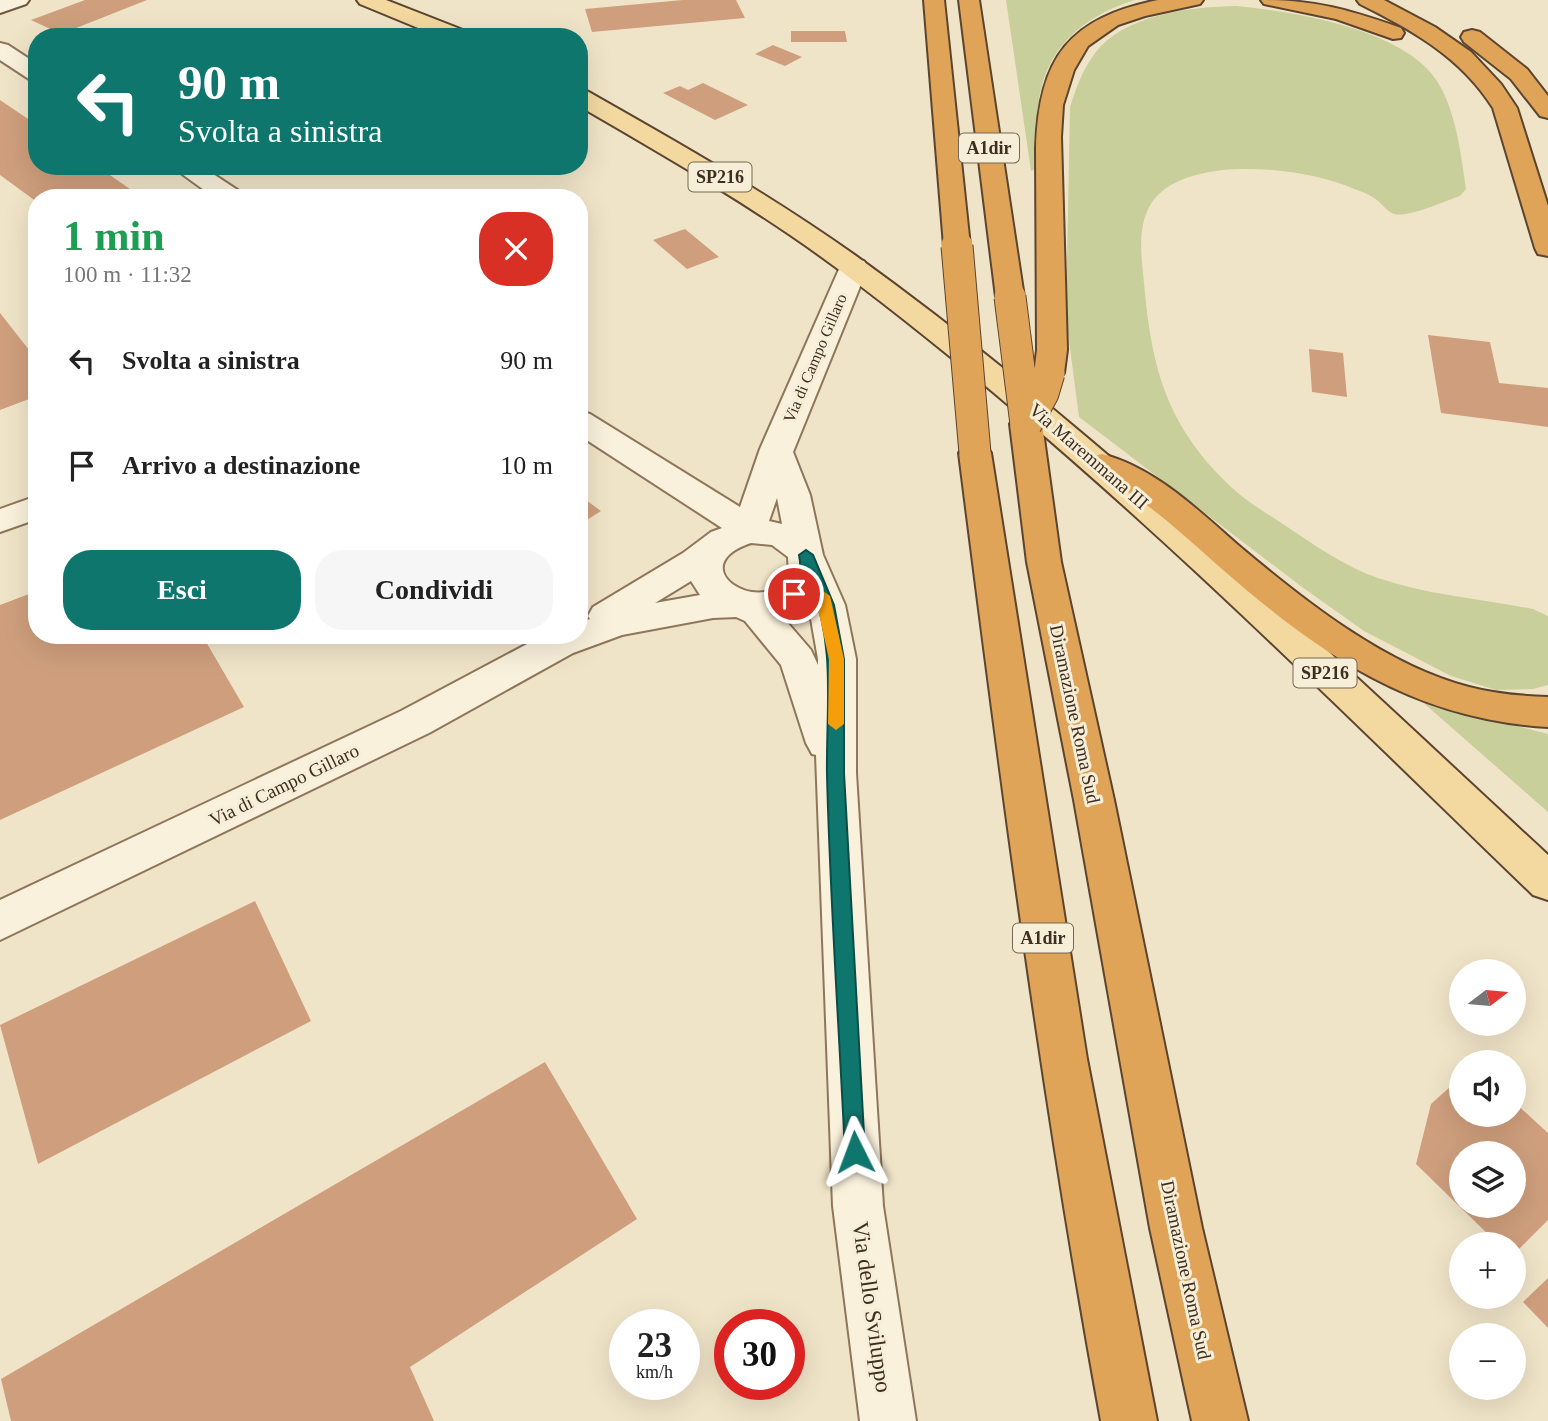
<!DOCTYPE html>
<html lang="it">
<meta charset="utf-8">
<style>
body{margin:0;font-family:"Times New Roman",serif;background:#f6f6f6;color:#222;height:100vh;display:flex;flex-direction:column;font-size:26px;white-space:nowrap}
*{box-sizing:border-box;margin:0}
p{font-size:23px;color:#767676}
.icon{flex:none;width:38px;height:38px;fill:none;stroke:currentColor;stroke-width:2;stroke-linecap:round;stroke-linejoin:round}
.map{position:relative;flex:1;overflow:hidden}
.sheet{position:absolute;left:28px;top:189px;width:560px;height:455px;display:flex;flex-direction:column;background:#fff;border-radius:28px;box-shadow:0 7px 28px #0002}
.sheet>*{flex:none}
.hud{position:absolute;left:28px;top:28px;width:560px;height:147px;border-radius:28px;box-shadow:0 7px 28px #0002;background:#0f766e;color:#fff;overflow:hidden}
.needle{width:46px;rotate:74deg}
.buttons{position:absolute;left:1449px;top:959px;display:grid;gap:14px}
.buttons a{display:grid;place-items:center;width:77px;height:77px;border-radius:50%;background:#fff;box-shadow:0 7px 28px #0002;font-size:35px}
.speed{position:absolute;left:609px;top:1309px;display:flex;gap:14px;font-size:35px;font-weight:700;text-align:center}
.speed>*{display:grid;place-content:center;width:91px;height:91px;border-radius:50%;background:#fff;box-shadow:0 7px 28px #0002;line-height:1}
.speed small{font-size:18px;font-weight:400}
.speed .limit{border:10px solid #d22;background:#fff;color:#111}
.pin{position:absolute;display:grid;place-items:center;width:60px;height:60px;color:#fff;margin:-30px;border:4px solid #fff;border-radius:50%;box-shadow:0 2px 7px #0007}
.me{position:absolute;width:77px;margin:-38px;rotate:357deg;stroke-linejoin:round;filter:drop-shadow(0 0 5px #0008)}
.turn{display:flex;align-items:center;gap:24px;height:147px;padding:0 35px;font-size:32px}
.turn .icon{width:91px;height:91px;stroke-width:2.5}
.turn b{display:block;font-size:49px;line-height:60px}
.round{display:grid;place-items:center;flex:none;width:74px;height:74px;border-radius:28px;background:#f6f6f6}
.summary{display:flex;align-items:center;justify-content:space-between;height:119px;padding:0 35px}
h1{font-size:42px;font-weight:700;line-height:52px;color:#1e9e55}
.primary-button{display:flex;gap:14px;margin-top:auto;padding:14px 35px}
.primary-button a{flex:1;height:80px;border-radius:28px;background:#0f766e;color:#fff;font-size:28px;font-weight:700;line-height:80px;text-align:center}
.primary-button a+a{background:#f6f6f6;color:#222}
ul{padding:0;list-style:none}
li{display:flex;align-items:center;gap:21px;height:105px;padding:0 35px}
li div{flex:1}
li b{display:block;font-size:26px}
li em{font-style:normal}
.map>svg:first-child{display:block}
.green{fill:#c9cf9b}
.building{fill:#cf9f7d;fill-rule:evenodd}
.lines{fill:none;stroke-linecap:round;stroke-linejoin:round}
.street-casing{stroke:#8d765c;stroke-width:4}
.secondary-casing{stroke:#6f573f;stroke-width:4}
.primary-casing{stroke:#5b4430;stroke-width:4}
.highway-casing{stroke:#5b4430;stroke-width:4}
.street{fill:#faf1dc;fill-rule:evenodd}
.secondary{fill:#faf1dc;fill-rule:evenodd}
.primary{fill:#f3d9a0;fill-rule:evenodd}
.highway{fill:#e0a458;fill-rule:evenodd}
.highway-bridge-casing{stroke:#5b4430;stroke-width:33;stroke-linecap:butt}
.highway-bridge{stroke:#e0a458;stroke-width:31}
.route{fill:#0f766e;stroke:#0a4d48;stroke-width:2}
.slow{fill:#f59e0b}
.labels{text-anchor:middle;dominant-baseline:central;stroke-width:6;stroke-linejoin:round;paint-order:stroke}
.far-street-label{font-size:16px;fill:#3d2e20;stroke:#f7eed8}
.shield{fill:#f7eed8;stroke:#756857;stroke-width:2}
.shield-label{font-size:18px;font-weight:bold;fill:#3d2e20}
.street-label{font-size:19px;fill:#3d2e20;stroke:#f7eed8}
.near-street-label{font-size:23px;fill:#3d2e20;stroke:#f7eed8}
</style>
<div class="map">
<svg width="1548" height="1421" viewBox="0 0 1548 1421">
<rect width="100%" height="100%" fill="#f0e4c8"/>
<g class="green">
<path d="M1006,0H1135C1082,16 1042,51 1038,109C1036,129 1038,149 1036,169L1031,171Z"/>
<path d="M1236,6C1292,11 1404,29 1437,81C1456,111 1461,154 1466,189L1460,196C1445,201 1408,218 1394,214C1386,211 1381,202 1374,198C1368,194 1361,191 1354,189C1307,168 1208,157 1165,189C1132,213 1142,258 1145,293C1153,378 1172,434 1238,493C1252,505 1270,515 1286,526C1314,545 1346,567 1378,578C1428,595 1482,599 1533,609L1548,616V685L1533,689L1496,690L1451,676L1364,631L1302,587L1079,417L1066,318L1070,107C1076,88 1083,69 1095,53C1125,14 1191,7 1236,6Z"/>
<path d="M1403,685L1472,714L1548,734V812Z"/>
</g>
<g class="building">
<path d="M85,0H147L61,34L31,20Z"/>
<path d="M683,0H736L745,18L592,32L585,9Z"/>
<path d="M791,31H845L847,42H791Z"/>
<path d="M773,45L802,57L785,66L755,54Z"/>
<path d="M703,83L748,105L715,120L663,93L680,86L688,90Z"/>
<path d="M0,100L37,125V166H97L130,189L108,198H37V202L0,175Z"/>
<path d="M685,229L719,257L687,269L653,240Z"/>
<path d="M0,313L37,360V396L0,410Z"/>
<path d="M1428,335L1490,342L1499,383L1548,388V427L1441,413Z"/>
<path d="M1309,349L1343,353L1347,397L1312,392Z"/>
<path d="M579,495L601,511L579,525Z"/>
<path d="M37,591V635H202L244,707L0,820V605Z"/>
<path d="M255,901L311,1021L38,1164L0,1025Z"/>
<path d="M545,1062L637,1219L410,1367L434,1421H11L1,1379Z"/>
<path d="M1461,1077V1115H1514V1102L1548,1133V1220L1514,1254V1244H1498L1416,1164L1431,1104ZM1461,1153H1514V1206H1461Z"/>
<path d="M1548,1278V1328L1523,1302Z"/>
</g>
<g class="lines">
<defs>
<g id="street">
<path d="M0,43L8,45L37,64V81L29,79L0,60Z"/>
<path d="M171,166H201L242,193L246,198H215Z"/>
<path d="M854,259L864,261L868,267L793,452L810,495L823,555L845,605L856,659V773L883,1206L916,1421H860L833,1206L816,755L812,754L806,743L781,665L745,621L736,617L713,618L622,635L573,653L429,733L0,940V900L401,711L544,635H579V623L590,619L588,616L593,607L683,553L711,532L722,528L579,435V411L590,414L740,507L760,449L840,267L844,261ZM777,498L782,524L769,521ZM751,543L772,545L788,557L789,576C762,619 680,567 751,543ZM691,581L700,595L655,603ZM808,602L818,659V665L811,650L780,614Z"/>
<path d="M37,496V519L0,532V509Z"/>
</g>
<path id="secondary" d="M0,0H29L26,4L0,13Z"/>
<g id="primary">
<path d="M357,0H386L468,32L471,37H440L360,4Z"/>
<path d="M579,89L587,91C679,143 770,195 856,256C1104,435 1324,648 1548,855V900L1533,895C1308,678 1088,456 838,269C756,208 667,157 579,106Z"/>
</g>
<g id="highway">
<path d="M924,0H944L970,246L967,252L957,254L947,252L944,246Z"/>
<path d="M959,0H979L1024,297L1020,303L1010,305L1000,303L996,297Z"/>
<path d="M1158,0H1203L1200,4L1145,16L1118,25L1088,46L1074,70L1063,105L1061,137L1067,350L1064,373L1060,379L1049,382L1038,379L1034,373L1037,350L1036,148C1039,57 1069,18 1158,0Z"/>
<path d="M1261,0C1316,0 1349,10 1401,28L1404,33L1401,38L1393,39L1336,19L1264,4Z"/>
<path d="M1357,0H1384L1435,27L1471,52L1501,84L1517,108L1548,206V256L1538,254L1535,248L1493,108C1461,57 1412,30 1360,4Z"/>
<path d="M1472,30L1480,32L1527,69L1548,96V118L1540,116L1511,79L1464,42L1461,37L1464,32Z"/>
<path d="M1026,414L1037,417L1042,424L1061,562L1114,800L1202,1228L1248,1421H1192L1150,1228L1074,800L1027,562L1010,424L1015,417Z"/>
<path d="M975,443L986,446L991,453L1087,1059L1157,1421H1101C1042,1100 1000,777 959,453L964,446Z"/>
<path d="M1102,454C1155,468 1198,510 1238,545C1303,600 1386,666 1469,687C1495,694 1521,696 1548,697V727C1414,719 1321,655 1223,570C1181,533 1142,495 1091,471L1086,464L1091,457Z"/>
</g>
</defs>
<use href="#street" class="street-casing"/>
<use href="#secondary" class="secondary-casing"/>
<use href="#primary" class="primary-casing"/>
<use href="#highway" class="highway-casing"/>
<use href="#street" class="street"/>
<use href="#secondary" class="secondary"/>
<use href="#primary" class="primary"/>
<use href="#highway" class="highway"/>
<defs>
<g id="highway-bridge">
<path d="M957,246L975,453"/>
<path d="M1010,297L1026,424"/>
<path d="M1026,424L1043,393L1049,373"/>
</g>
</defs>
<use href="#highway-bridge" class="highway-bridge-casing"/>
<use href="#highway-bridge" class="highway-bridge"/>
</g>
<path class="route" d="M806,550L813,555L834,605L844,659V773L865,1152L862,1159L855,1162L848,1159L845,1152C839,1026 830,900 827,774C826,709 836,646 811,585L799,598H788L786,594C797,579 803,575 799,555Z"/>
<path class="slow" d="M823,591L830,596L844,659V724L836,730L828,724L829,659L815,596Z"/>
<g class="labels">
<g class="far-street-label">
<text transform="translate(815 358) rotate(-67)">Via di Campo Gillaro</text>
</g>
<g class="shield">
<rect x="959" y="133.5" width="60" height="29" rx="5"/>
<rect x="688.5" y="162.5" width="63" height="29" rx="5"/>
<rect x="1293.5" y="658.5" width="63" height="29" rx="5"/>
<rect x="1013" y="923.5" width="60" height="29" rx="5"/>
</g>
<g class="shield-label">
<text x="989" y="148">A1dir</text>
<text x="720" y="177">SP216</text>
<text x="1325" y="673">SP216</text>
<text x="1043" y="938">A1dir</text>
</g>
<g class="street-label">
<text transform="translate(1089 456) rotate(41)">Via Maremmana III</text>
<text transform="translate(1075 714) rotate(78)">Diramazione Roma Sud</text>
<text transform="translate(284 785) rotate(-26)">Via di Campo Gillaro</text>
<text transform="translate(1186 1270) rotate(78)">Diramazione Roma Sud</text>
</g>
<g class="near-street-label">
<text transform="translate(872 1307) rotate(82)">Via dello Sviluppo</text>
</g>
</g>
</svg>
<div class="buttons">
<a><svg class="needle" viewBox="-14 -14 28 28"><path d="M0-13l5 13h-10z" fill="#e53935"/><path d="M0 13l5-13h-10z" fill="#767676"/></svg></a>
<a><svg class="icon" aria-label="sound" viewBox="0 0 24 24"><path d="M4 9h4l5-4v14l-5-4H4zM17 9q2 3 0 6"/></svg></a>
<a><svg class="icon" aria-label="layers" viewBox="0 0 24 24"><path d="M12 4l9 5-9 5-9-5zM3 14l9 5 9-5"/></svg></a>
<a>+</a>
<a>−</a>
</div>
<div class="speed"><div>23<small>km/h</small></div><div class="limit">30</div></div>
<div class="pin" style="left:794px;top:594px;background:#d93025"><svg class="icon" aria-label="arrive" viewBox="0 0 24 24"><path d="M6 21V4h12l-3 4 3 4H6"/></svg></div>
<svg class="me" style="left:855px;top:1152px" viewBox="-20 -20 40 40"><path d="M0-17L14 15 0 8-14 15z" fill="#0f766e" stroke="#fff" stroke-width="4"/></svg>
<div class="hud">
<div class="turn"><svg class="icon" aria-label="left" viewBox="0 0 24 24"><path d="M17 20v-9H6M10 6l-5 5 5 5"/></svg><div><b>90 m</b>Svolta a sinistra</div></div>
</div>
<section class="sheet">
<div class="summary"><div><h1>1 min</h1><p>100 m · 11:32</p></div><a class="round" style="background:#d93025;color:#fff"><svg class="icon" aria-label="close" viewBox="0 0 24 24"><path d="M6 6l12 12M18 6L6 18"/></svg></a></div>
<ul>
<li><svg class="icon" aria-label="left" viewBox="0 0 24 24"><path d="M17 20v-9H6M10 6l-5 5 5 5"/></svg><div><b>Svolta a sinistra</b></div><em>90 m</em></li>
<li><svg class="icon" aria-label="arrive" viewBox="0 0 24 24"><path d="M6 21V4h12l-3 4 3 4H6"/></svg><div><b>Arrivo a destinazione</b></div><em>10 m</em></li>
</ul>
<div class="primary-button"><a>Esci</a><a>Condividi</a></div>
</section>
</div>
